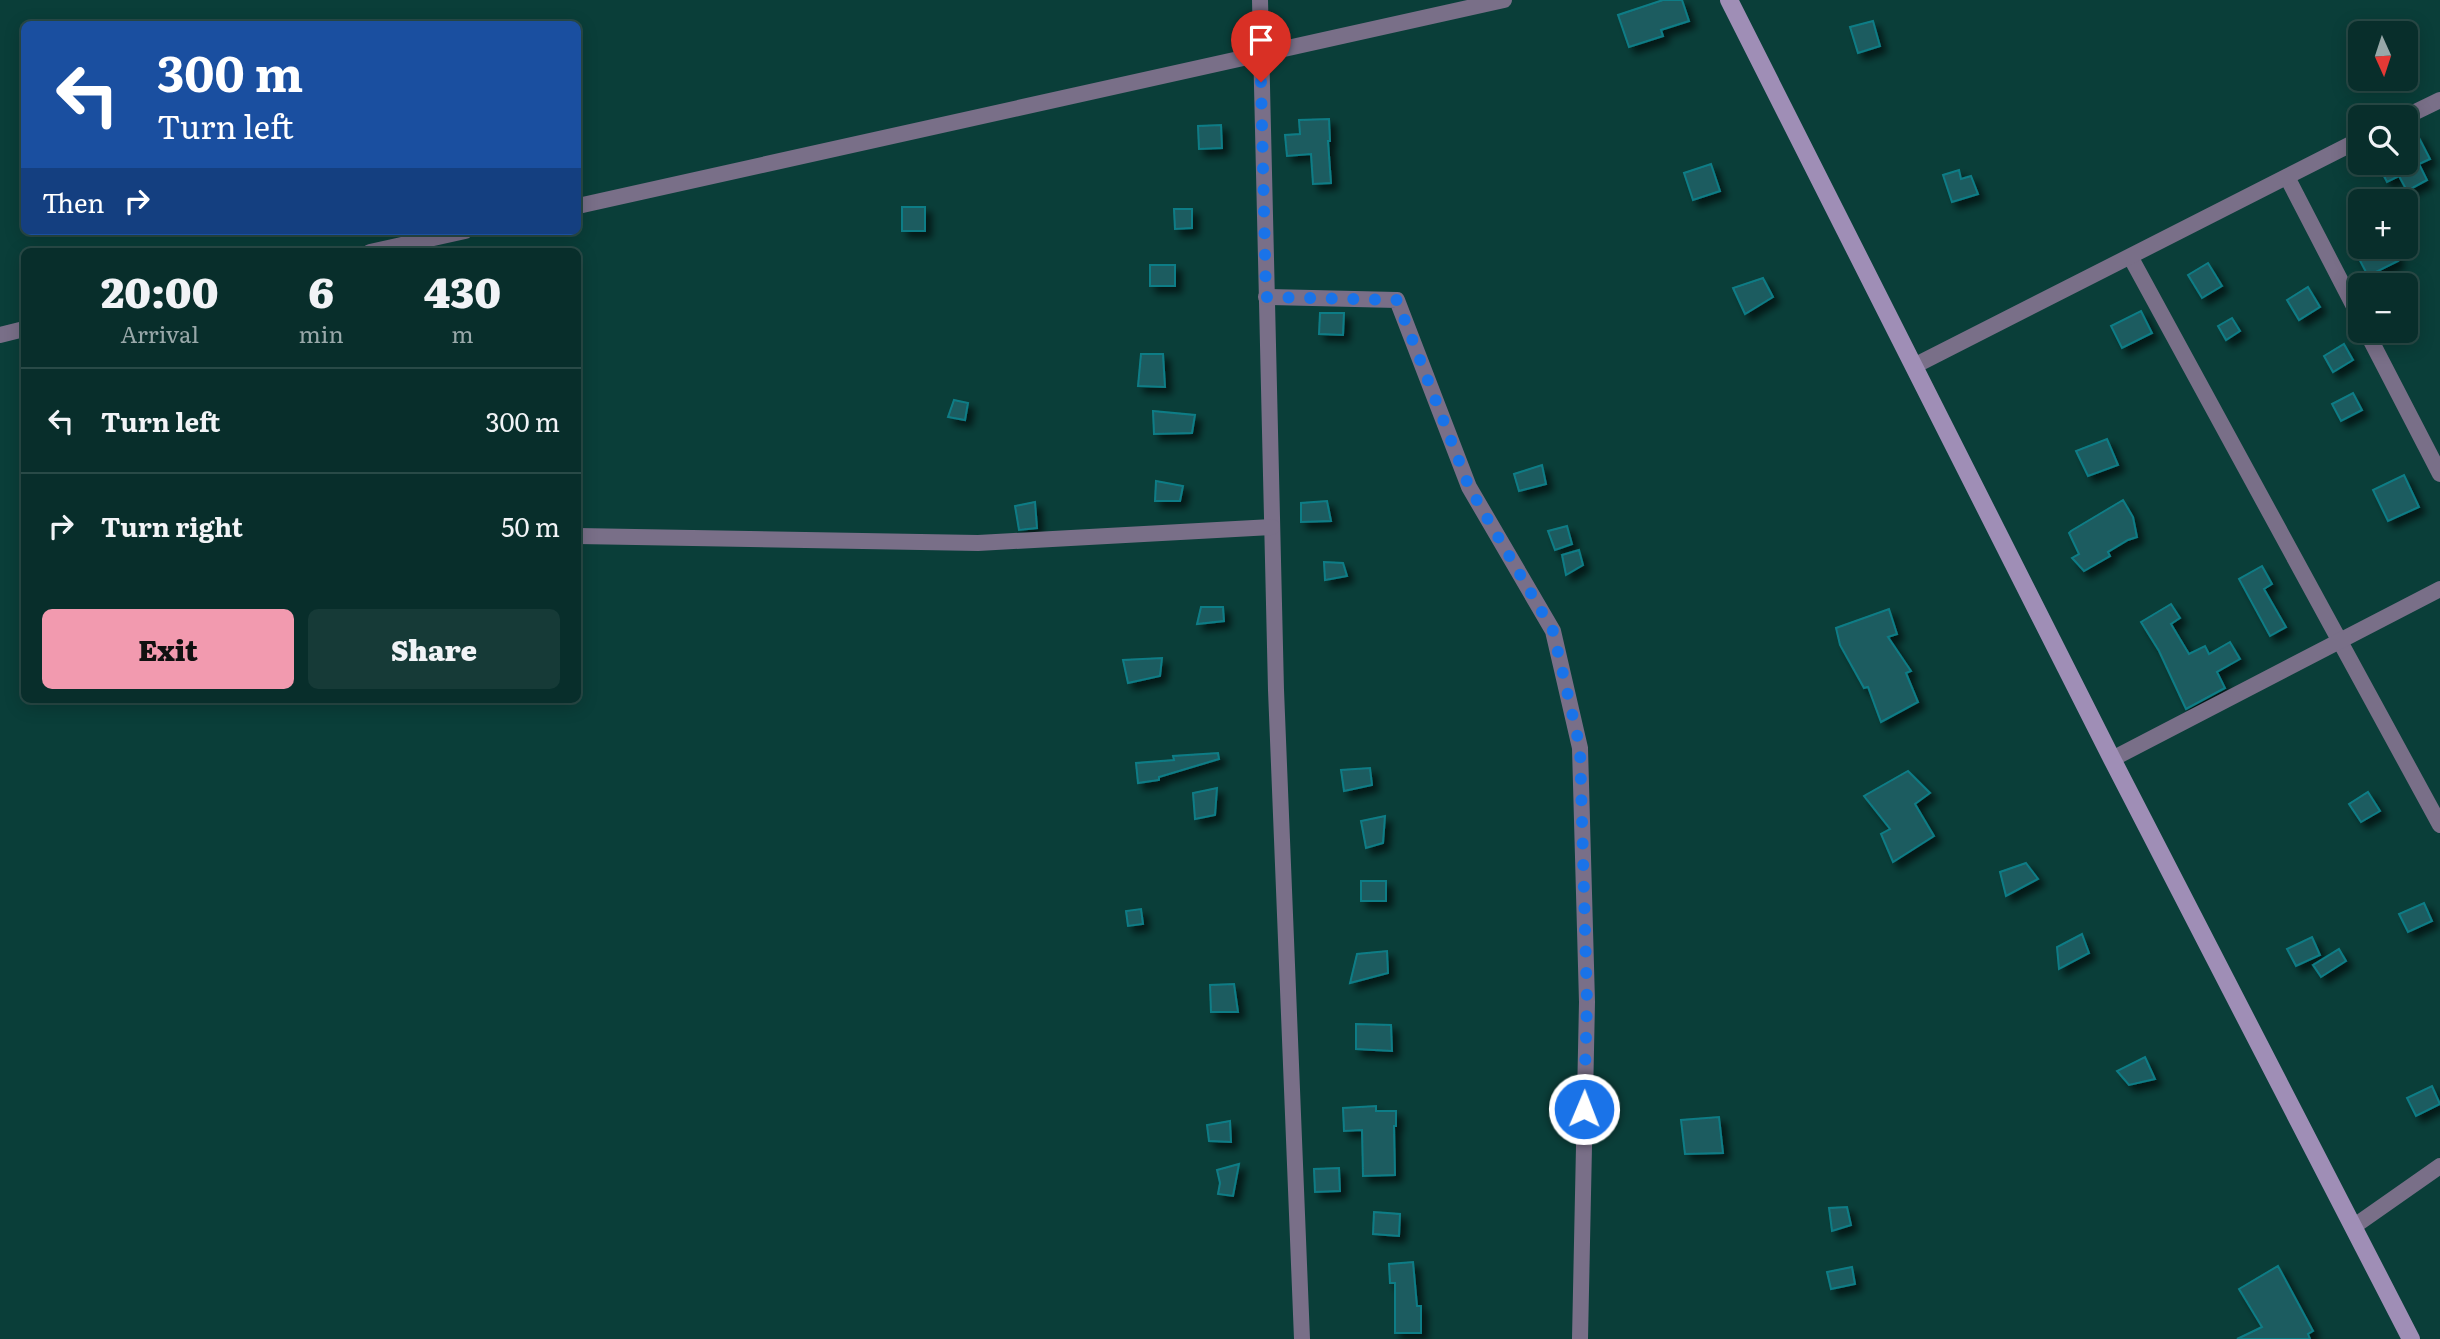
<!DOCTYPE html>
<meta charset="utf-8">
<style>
body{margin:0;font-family:Literata,serif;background:#163a37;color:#f1f3f6;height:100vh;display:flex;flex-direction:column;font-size:26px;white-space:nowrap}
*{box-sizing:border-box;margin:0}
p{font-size:23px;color:#98a8a9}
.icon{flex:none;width:38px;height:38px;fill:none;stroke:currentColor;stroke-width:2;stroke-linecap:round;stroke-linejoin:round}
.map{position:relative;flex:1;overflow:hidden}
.sheet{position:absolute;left:21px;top:248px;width:560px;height:455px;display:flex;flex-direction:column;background:#082e2b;border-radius:10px;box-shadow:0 4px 18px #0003,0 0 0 2px #294a47}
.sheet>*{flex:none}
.top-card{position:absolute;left:21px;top:21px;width:560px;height:214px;border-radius:10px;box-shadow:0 4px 18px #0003,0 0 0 2px #294a47;background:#1a4fa0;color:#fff;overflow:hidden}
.needle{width:46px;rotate:177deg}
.fabs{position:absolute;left:2348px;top:21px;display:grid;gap:14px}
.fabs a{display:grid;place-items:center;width:70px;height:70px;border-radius:10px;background:#082e2b;box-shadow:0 4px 18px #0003,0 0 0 2px #294a47;font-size:35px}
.pin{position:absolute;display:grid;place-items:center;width:60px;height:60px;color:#fff;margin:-72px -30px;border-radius:50% 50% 50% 0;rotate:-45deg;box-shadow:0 0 7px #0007}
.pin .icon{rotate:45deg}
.me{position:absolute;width:77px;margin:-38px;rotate:1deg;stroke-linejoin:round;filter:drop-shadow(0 0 5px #0008)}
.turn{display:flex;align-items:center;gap:24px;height:147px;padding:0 21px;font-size:32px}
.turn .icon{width:91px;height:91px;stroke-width:2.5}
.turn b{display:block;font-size:49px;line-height:60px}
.then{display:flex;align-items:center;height:66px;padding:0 21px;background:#0003;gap:14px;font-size:26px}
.eta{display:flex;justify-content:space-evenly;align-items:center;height:119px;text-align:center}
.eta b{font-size:42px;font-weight:800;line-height:49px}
.button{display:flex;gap:14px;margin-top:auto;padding:14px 21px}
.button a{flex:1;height:80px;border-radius:10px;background:#f29aaf;color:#111;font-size:28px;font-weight:800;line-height:80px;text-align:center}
.button a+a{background:#163a37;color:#f1f3f6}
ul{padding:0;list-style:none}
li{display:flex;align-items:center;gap:21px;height:105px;padding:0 21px;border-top:2px solid #294a47}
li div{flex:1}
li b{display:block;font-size:26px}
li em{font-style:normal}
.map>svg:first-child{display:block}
.building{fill:#1e5b61;stroke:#107d86;stroke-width:2;filter:url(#shadow)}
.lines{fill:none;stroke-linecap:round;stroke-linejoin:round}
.minor{stroke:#796f88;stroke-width:16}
.secondary{stroke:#9f8eb6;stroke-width:18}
.route{stroke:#1a73e8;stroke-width:12;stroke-dasharray:0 21.6}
</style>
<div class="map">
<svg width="2440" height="1339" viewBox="0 0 2440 1339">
<defs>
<filter id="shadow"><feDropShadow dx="6" dy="6" stdDeviation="3.5" flood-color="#0009"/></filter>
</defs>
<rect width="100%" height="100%" fill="#0a3e39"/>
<g class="building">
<path d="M1663,0H1682L1689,21L1661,30L1663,36L1629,47L1618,15Z"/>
<path d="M1873,21L1880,46L1858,53L1850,27Z"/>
<path d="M1329,119L1330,141H1328L1331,183L1313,184L1311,154L1287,156L1285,135L1300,134L1299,120Z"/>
<path d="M1221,125L1222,148L1199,149L1198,126Z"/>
<path d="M2417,134L2430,159L2419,164L2427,180L2407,191L2399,176L2387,182L2377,163H2406V137L2408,139Z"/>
<path d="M1711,164L1720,191L1693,200L1684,173Z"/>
<path d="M1959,170L1961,179L1971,176L1978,194L1952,202L1943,175Z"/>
<rect x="902" y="207" width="23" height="24"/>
<path d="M1174,209H1192V228L1175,229Z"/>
<path d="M2369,247H2391L2398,261L2368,276L2356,253Z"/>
<path d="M2208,263L2222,286L2202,298L2188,275Z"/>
<rect x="1150" y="265" width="25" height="21"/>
<path d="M1763,278L1773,297L1745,314L1733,288Z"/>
<path d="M2308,287L2320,307L2299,320L2287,300Z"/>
<path d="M2141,311L2152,333L2122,348L2111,326Z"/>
<path d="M1320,313H1344L1343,335L1319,334Z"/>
<path d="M2232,318L2240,331L2226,340L2218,326Z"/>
<path d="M2344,344L2353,360L2333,372L2324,356Z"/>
<path d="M1141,354H1163L1165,387L1138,386Z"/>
<path d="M2353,393L2362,410L2341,421L2332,404Z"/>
<path d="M954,400L968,403L965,420L948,417Z"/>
<path d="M1153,411L1195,415L1192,433L1154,434Z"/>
<path d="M2107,439L2118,465L2088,476L2076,451Z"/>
<path d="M1542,465L1546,484L1519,491L1514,474Z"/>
<path d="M2404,475L2419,507L2388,521L2373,490Z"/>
<path d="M1156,481L1183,486L1180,501H1155Z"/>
<path d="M2123,500L2133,517L2137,537L2128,540L2108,552L2110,556L2084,571L2072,558L2079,554L2069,533L2071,531Z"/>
<path d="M1327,501L1331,521L1301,522V503Z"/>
<path d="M1035,502L1037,528L1019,530L1015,506Z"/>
<path d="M1567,526L1572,544L1555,550L1548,531Z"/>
<path d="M1579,550L1583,565L1566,575L1562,555Z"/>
<path d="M1324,562L1343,563L1347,576L1325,580Z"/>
<path d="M2262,566L2272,584L2264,589L2286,627L2270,636L2239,579Z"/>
<path d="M2171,604L2180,618L2171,624L2189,654L2205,646L2209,654L2230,642L2240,659L2217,672L2225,688L2186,709L2159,651L2141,622Z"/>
<path d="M1201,607H1223L1224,621L1197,624Z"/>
<path d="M1889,609L1897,634L1888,637L1911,671L1906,673L1918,702L1881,722L1868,687L1864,688L1840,645L1836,628Z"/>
<path d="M1162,658L1160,676L1128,683L1123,660Z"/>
<path d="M1218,753L1219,759L1159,777V780L1138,783L1136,763L1174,760L1173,756Z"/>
<path d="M1370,768L1372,785L1344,791L1341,770Z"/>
<path d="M1908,771L1930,793L1915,804L1934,836L1893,862L1881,834L1890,829L1864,796Z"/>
<path d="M1217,788L1215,815L1195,819L1193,793Z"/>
<path d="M2368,792L2380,811L2361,822L2349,804Z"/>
<path d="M1385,816L1383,843L1366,848L1361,821Z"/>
<path d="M2026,863L2038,879L2006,896L2000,872Z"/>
<rect x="1361" y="881" width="25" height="20"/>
<path d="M2424,903L2432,921L2408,932L2399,914Z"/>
<path d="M1141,909L1143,924L1128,926L1126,911Z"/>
<path d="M2082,934L2089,953L2059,969L2057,947Z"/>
<path d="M2312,937L2320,955L2296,966L2287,949Z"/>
<path d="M2339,949L2346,961L2321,977L2313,965Z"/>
<path d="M1387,951L1388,973L1350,983L1357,954Z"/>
<path d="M1234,984L1238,1012H1211L1210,985Z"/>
<path d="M1356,1024L1391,1025L1392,1051L1356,1049Z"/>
<path d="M2145,1057L2155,1079L2129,1085L2117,1071Z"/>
<path d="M2432,1086L2440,1104L2416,1116L2407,1098Z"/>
<path d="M1376,1106V1111H1396V1126H1394L1395,1175L1363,1176L1362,1130L1344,1131L1343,1108Z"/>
<path d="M1719,1117L1723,1153L1685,1154L1681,1120Z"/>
<path d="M1230,1121L1231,1142L1209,1141L1207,1125Z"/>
<path d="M1239,1164L1233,1196L1218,1194L1220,1183L1217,1170Z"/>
<path d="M1339,1168L1340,1191L1315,1192L1314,1169Z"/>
<path d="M1847,1207L1851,1225L1832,1231L1829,1208Z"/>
<path d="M1374,1212L1400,1214L1399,1236L1373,1234Z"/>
<path d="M1413,1262L1417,1306H1421V1333H1395V1283H1390L1389,1264Z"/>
<path d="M2278,1266L2313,1331L2308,1334L2310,1339H2237L2262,1327L2239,1289Z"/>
<path d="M1852,1267L1855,1284L1831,1289L1827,1272Z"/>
</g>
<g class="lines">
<g class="minor">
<path d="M1260,0L1276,690L1302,1339"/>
<path d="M2405,117L2440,100"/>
<path d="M2287,177L2361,320"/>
<path d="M578,206L1504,0"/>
<path d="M370,252L465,231"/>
<path d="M2131,258L2440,825"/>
<path d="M1266,297L1397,300L1469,487L1553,631L1580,748L1587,1002L1580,1339"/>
<path d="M2366,331L2440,474"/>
<path d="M0,335L24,329"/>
<path d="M1914,366L2361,139"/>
<path d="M578,536L978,543L1272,527"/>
<path d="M2112,759L2440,589"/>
<path d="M2353,1227L2440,1166"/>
</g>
<path class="secondary" d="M1729,0L2112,759L2411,1339"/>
</g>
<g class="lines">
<path class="route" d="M1261,82L1266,297L1397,300L1469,487L1553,631L1564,678L1580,748L1587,1002L1584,1109"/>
</g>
</svg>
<div class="fabs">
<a><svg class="needle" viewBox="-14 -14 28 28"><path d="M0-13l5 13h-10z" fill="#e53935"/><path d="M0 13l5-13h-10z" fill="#98a8a9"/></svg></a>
<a><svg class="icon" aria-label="search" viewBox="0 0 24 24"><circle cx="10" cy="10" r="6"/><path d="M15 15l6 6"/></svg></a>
<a>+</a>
<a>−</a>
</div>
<div class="pin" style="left:1261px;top:82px;background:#d93025"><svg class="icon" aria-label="arrive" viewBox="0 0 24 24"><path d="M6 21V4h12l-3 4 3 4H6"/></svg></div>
<svg class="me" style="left:1584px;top:1109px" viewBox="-20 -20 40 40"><circle r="17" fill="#1a73e8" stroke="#fff" stroke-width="3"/><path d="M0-11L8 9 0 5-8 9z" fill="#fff"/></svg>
<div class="top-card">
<div class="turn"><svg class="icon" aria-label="left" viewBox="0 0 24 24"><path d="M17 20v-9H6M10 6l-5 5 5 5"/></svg><div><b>300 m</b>Turn left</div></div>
<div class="then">Then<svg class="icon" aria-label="right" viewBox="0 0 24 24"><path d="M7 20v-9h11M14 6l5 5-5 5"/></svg></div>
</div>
<section class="sheet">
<div class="eta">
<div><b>20:00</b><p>Arrival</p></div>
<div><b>6</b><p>min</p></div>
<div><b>430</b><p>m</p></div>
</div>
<ul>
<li><svg class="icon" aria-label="left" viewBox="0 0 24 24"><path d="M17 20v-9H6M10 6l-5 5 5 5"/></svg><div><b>Turn left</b></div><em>300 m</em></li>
<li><svg class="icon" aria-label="right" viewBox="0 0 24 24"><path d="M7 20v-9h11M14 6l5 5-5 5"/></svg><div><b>Turn right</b></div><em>50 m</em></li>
</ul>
<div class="button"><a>Exit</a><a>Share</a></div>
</section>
</div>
